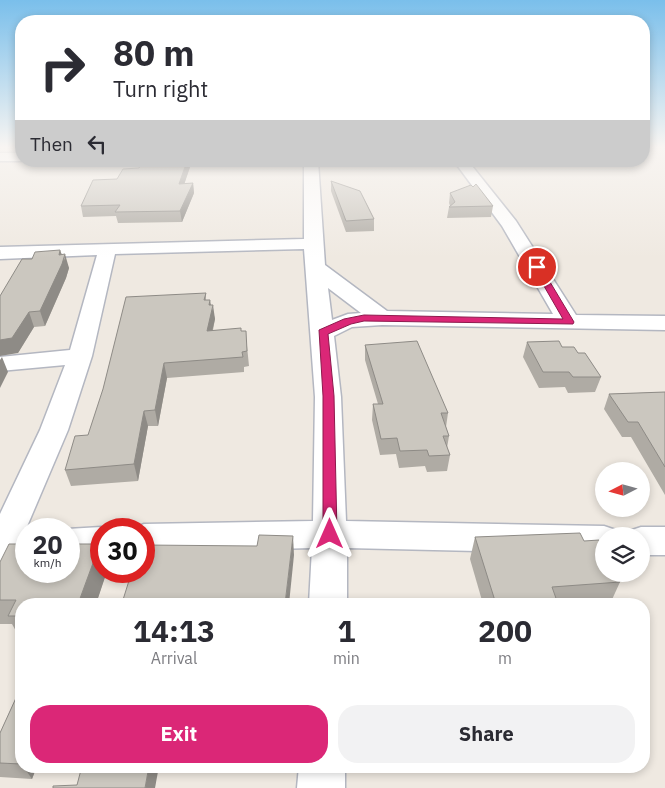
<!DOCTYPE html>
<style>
body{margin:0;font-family:"IBM Plex Sans",sans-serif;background:#f2f2f3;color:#2b2b33;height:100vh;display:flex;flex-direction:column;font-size:19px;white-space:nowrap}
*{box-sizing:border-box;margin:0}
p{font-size:16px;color:#7c7c81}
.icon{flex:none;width:28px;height:28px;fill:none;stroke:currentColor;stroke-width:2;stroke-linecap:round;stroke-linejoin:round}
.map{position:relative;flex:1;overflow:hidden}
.panel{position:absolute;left:15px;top:598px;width:635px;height:175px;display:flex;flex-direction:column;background:#fff;border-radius:20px;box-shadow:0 2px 8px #0003}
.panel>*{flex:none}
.top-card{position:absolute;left:15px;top:15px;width:635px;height:152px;border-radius:20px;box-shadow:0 2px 8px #0003;background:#fff;color:#2b2b33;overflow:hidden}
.needle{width:32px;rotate:264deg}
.tools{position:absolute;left:595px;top:462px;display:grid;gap:10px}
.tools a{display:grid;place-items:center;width:55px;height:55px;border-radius:50%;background:#fff;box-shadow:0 2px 8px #0003;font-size:25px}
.speed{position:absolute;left:15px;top:518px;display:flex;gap:10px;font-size:25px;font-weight:700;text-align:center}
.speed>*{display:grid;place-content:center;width:65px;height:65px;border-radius:50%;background:#fff;box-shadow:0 2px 8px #0003;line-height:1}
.speed small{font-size:12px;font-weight:400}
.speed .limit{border:8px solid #d22;background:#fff;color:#111}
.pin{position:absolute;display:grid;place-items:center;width:42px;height:42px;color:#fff;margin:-21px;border:2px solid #fff;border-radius:50%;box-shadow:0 1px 5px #0007}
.me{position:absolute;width:55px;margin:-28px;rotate:0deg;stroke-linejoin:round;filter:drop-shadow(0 0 4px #0008)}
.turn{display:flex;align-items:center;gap:18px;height:105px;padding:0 15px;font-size:22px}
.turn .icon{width:65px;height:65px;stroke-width:2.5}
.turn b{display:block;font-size:35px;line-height:42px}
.then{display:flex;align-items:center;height:48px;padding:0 15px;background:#0003;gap:10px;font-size:19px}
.eta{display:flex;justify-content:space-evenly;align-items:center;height:85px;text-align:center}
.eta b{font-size:30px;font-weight:700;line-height:35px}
.button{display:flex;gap:10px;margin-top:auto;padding:10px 15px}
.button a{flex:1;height:58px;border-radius:20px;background:#db2777;color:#fff;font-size:20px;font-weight:700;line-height:58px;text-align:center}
.button a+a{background:#f2f2f3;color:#2b2b33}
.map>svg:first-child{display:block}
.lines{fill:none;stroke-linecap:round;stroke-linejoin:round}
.street-casing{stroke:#b4b7c1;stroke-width:3}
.street{fill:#fff;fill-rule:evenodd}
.wall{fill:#afaba4}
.shaded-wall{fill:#8e8b86}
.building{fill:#cbc7bf;stroke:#8e8b86}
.route{fill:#db2777;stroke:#8e194d}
</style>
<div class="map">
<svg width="665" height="788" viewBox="0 0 665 788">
<rect width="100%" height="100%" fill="#efe9e1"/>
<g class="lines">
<defs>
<g id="street">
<rect x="0" y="153" width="21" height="8"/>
<path d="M304,161H318L325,265L387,311L553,314L502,226L454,161H468L516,221L576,315L665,316V330L382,325L352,327L334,336L341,397L346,521L604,526L616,530L619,536H604V554L347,548V604H309L312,548L144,552V529H132L144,524L313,521L315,397L304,249L115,254L92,356L68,430L17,550L12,560L0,564V514L40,430L65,365L0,371V357L70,350L97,255L0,259V247L304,239ZM328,288L361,313L348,314L332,320Z"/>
<path d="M101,527L106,529H101V555L69,556L67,529Z"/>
<path d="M641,527H665V555H641V536H626L629,531Z"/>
<path d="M299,766H345V788H297Z"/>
</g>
</defs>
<use href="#street" class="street-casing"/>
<use href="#street" class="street"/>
</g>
<g class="wall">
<path d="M190,167L184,184L193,183L194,193L182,222L118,223L116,216L83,217L81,206L117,179Z"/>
<path d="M331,181L374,219V231L346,232L331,191Z"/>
<path d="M450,193L493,206L491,217L447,218L449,207L450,206L449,203Z"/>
<path d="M60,250L62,255L69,268L66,278L45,326L34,327L18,353L32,259Z"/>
<path d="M206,293V300L211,305L215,319L213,330L241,331L247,346L249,366L244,367V372L167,378L158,426H148L138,481L71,486L65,470L88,435Z"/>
<path d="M527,342L562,347L578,353L601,377L595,392L568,393L565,387L539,388L523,357Z"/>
<path d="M365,345L448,413L446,427L449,436L447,448L450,455L447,471L427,472L425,466L399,468L396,454L380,455L372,420L373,404H378L365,360Z"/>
<path d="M665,392V495L631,437H622L604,409L609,394Z"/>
<path d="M475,537L620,582L610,604H483L470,559Z"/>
<path d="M0,562L101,571H107L96,604H21V640L12,624H0Z"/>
<path d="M21,687V766H37L32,779L0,777V733Z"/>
</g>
<g class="shaded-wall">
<path d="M187,161H189L190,167L181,194L179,184Z"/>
<path d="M193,183L194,193L182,222L180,211Z"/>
<path d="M60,250L64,261L65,254L69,268L66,278L45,326L40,311Z"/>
<path d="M210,300L212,311L213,305L215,319L209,345L207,331L209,305Z"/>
<path d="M29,312L34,327L18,353L0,356V340Z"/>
<path d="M2,357L8,372L0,388V360Z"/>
<path d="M164,363L167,378L158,426L155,410Z"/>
<path d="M144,411L148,426L138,481L134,464Z"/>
<path d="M293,536L294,555L289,604H285Z"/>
<path d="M100,544L101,548V571H107L96,604H78Z"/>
<path d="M23,766H37L32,779Z"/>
<path d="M149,766H159L155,788H145Z"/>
</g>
<g class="building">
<path d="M143,161H187L179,184L193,183L180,211L115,212L120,205L81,206L93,180L117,179L123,169L139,168Z"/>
<path d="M331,181L360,191L374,219L346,221Z"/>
<path d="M476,184L493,206L449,207L455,202L450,193L471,185L473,187Z"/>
<path d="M60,250L59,255L65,254L62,264L40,311L29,312L12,338L0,340V296L22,259H32L35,252Z"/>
<path d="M206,293L204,300H210L209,305H213L207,331L241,328V331H246L247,351L242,352L243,357L164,363L155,410L144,411L134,464L65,470L75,436L88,435L103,389L126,297Z"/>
<path d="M417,341L448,413H441L449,436H443L450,455L429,456L427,450L400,451L397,438L381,439L373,404H383L365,345Z"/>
<path d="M559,341L562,347H574L578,353H585L601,377H573L569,372H543L527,342Z"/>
<path d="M665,392V467L638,422H628L609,394Z"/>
<path d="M580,533L584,541L599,540L604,550V574H616L620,582L552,587L558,604H496L475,537Z"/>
<path d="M259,535L293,536L285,604H140V603H122L132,571H144V545L257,546Z"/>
<path d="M9,544H26V571H69V544H100L78,604H21V616H8L16,600H0V562Z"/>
<path d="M21,687V764L0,763V733Z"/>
<path d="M82,766H149L145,788H53V786L77,785Z"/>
</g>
<linearGradient id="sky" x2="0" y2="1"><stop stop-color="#7abfeb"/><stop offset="0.57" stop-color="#f8f5f2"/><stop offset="1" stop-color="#f8f5f2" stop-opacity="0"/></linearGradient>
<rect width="665" height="258" fill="url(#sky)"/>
<path class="route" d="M534,265L541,267L574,322L573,324L364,321L351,324L328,334L334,396L337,534L335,538H325L323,534V396L319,330L344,319L364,315L563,319L533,267Z"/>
</svg>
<div class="tools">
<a><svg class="needle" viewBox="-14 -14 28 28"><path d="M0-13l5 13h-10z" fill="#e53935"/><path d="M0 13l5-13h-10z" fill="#7c7c81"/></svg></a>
<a><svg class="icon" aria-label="layers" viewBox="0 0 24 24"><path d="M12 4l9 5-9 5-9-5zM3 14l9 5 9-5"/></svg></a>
</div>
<div class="speed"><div>20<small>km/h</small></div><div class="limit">30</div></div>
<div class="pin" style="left:537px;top:267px;background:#d93025"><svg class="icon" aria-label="arrive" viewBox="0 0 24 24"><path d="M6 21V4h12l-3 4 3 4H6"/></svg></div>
<svg class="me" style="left:330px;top:534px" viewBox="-20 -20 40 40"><path d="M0-17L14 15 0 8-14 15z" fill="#db2777" stroke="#fff" stroke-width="4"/></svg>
<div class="top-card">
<div class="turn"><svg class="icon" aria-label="right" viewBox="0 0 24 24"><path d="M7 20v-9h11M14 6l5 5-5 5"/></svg><div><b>80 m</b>Turn right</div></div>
<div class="then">Then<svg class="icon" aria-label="left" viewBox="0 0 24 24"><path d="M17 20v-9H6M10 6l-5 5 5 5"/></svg></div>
</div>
<section class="panel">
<div class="eta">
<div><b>14:13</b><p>Arrival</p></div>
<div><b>1</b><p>min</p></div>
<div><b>200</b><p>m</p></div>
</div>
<div class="button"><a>Exit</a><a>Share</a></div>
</section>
</div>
